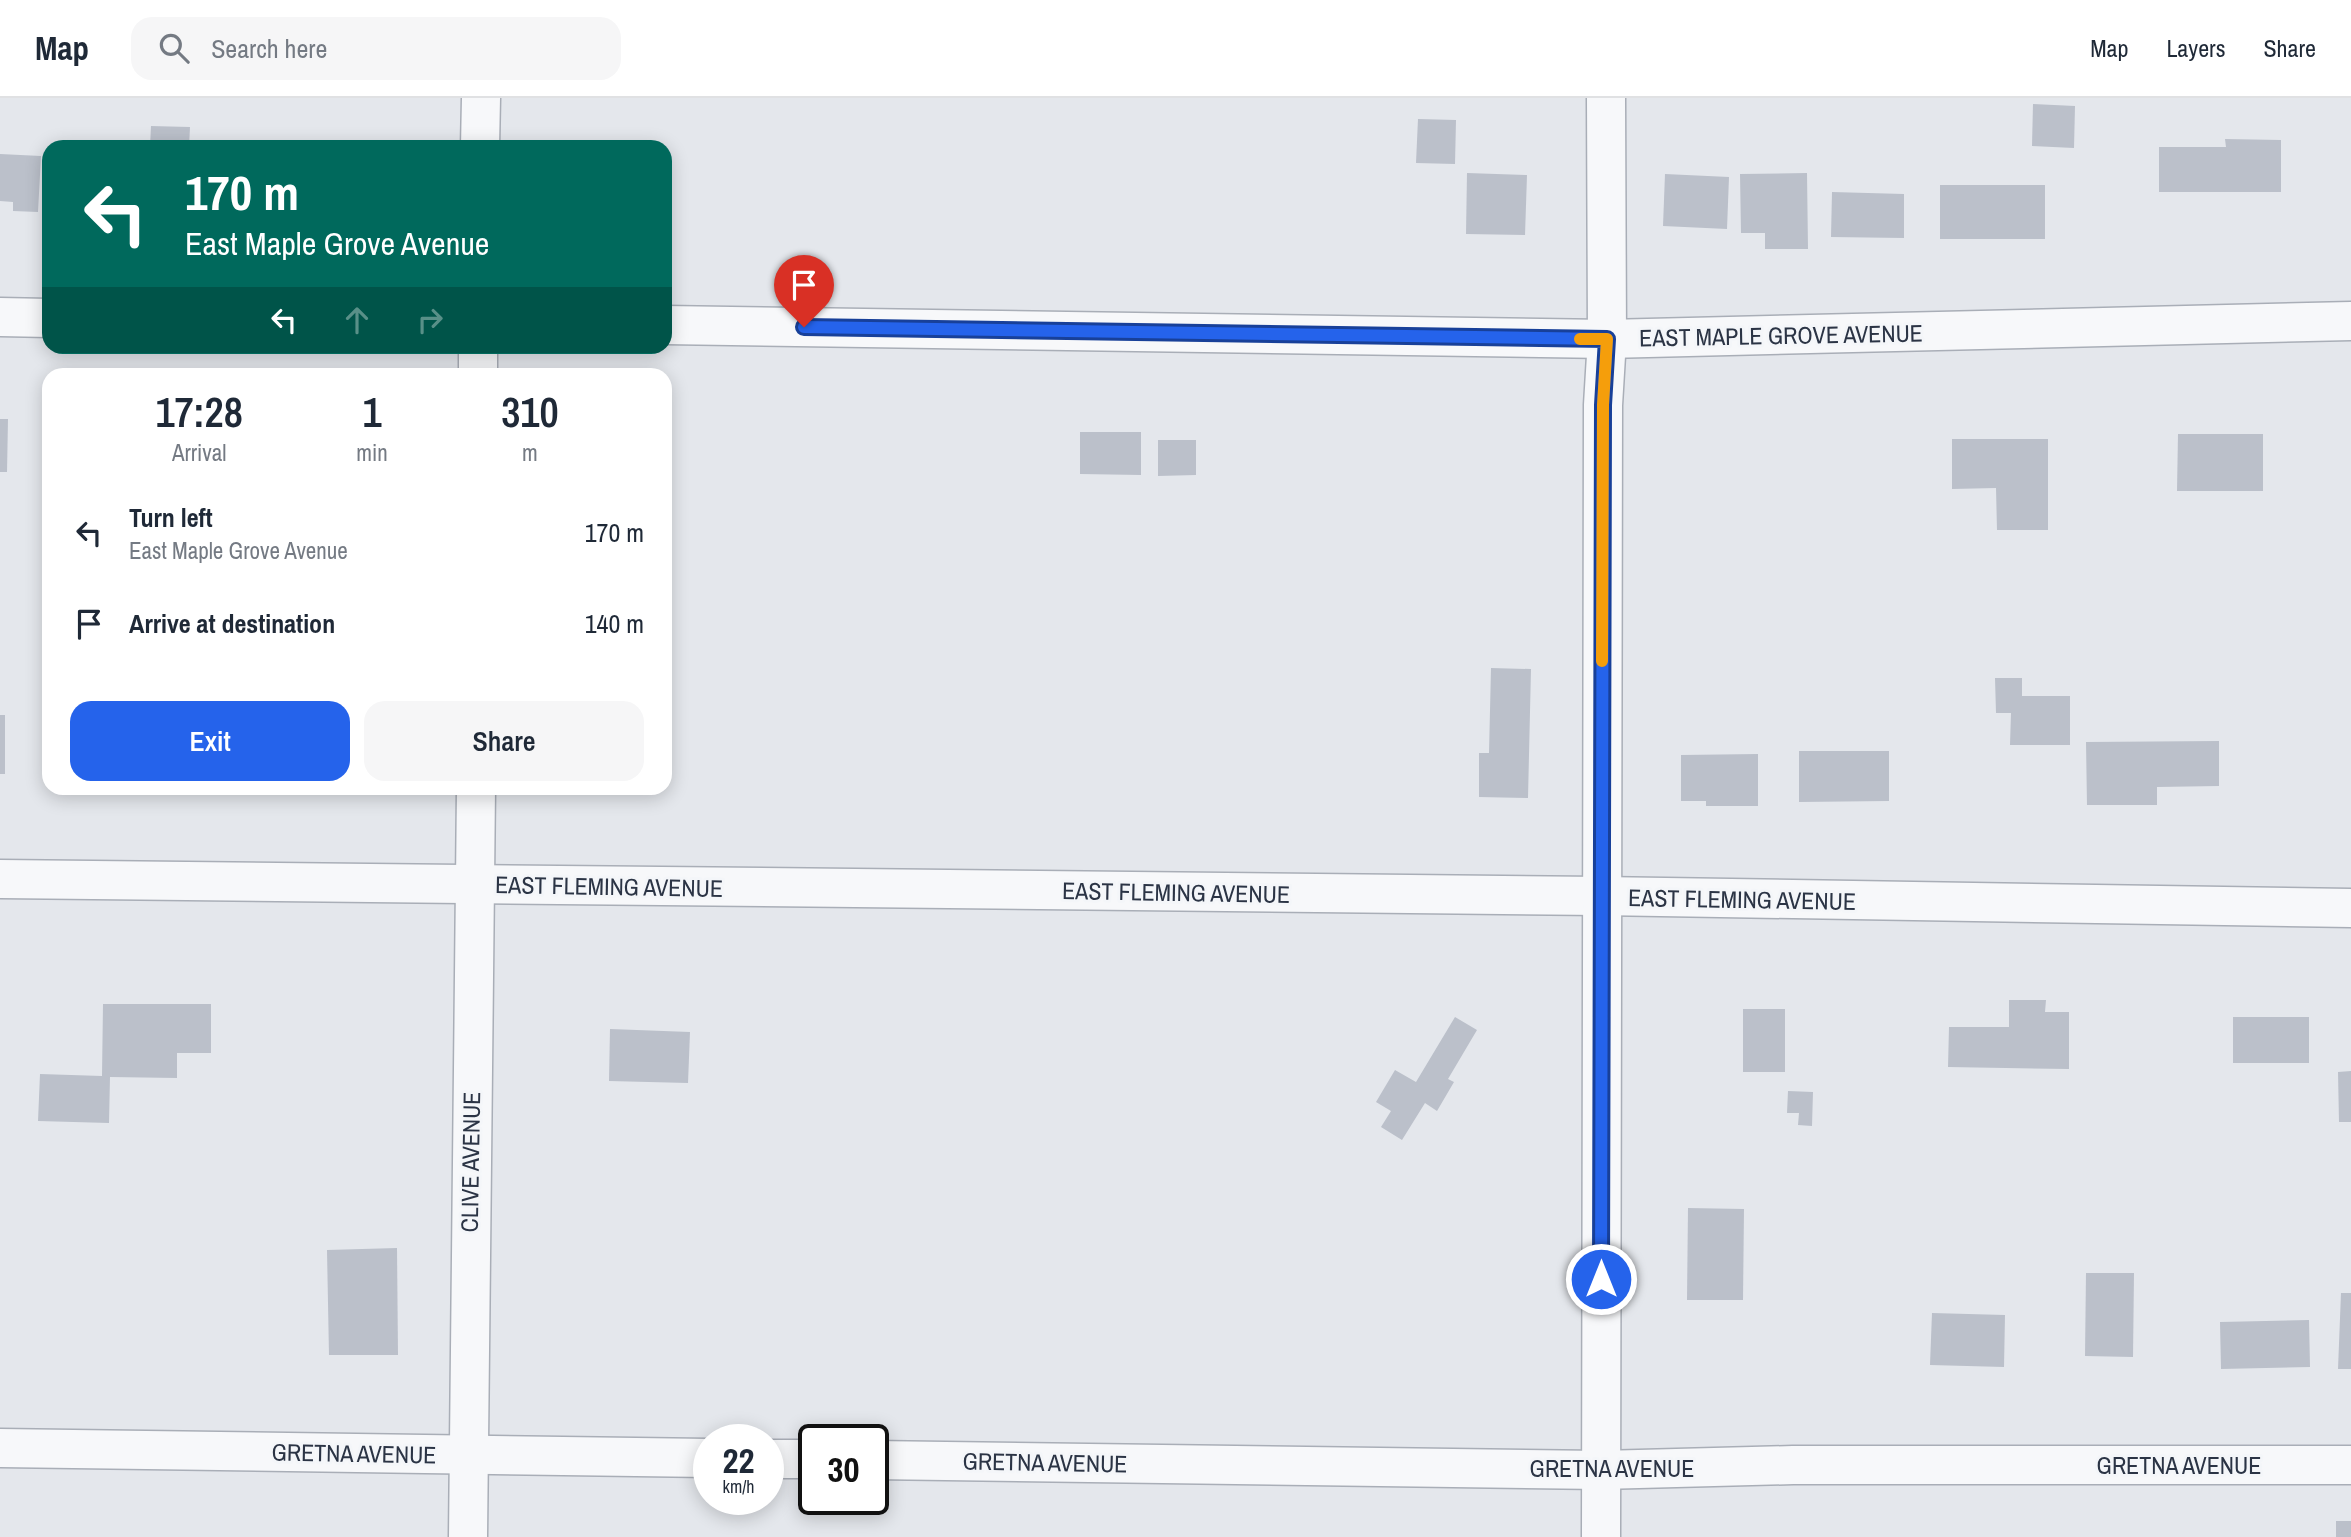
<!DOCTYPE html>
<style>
body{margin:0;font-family:"Archivo Narrow",sans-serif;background:#f6f6f7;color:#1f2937;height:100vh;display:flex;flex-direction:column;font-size:26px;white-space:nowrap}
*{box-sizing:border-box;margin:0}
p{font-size:23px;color:#747a83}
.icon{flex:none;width:38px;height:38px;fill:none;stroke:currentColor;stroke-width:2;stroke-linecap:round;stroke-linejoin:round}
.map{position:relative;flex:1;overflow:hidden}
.drawer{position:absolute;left:42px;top:270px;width:630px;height:427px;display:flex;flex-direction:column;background:#fff;border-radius:21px;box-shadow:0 4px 18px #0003}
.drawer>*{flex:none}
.guide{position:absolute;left:42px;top:42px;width:630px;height:214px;border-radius:21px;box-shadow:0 4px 18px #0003;background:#00695c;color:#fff;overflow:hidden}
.speed{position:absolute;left:693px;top:1326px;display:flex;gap:14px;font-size:35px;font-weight:700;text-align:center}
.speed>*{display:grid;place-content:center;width:91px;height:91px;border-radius:50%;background:#fff;box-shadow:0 4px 18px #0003;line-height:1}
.speed small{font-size:18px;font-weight:400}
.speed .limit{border:4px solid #111;border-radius:10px;background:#fff;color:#111}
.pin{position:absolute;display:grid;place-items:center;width:60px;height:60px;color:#fff;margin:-72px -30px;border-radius:50% 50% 50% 0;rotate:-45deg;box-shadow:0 0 7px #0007}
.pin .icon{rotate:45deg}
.me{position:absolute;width:77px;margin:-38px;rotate:0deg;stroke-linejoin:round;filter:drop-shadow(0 0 5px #0008)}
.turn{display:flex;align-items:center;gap:24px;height:147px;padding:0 28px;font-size:32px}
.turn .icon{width:91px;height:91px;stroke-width:2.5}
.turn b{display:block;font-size:49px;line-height:60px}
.lanes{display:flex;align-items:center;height:66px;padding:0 28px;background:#0003;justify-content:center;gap:35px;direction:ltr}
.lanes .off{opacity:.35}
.eta{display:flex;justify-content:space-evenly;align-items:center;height:119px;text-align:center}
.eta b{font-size:42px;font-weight:600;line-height:49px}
.cta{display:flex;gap:14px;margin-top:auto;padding:14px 28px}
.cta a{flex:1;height:80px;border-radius:21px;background:#2563eb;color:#fff;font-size:28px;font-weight:600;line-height:80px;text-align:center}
.cta a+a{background:#f6f6f7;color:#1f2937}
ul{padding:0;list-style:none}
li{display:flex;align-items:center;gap:21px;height:91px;padding:0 28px}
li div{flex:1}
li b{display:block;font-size:26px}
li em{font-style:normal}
header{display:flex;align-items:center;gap:42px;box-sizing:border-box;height:98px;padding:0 35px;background:#fff;border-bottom:2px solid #e0e1e3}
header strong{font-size:33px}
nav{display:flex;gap:38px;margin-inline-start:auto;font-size:24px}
.search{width:490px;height:63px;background:#f6f6f7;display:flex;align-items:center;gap:18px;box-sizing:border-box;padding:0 24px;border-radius:21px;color:#747a83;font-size:26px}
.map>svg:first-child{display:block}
.building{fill:#bbc0ca}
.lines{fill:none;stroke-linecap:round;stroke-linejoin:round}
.minor-casing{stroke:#a9aeb7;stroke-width:41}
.minor{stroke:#f7f8fa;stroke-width:38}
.route-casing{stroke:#184099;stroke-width:18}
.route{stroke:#2563eb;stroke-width:12}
.slow{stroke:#f59e0b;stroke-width:12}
.labels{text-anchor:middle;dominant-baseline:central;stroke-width:6;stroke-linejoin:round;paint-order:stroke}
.street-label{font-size:24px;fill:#2b3445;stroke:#f4f6f9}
</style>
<header>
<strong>Map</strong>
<div class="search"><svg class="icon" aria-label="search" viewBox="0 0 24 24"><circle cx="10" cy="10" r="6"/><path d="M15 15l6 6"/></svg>Search here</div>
<nav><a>Map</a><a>Layers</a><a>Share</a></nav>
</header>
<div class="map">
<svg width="2351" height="1439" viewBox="0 0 2351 1439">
<rect width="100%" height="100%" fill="#e4e7ec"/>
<g class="building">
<path d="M2033,6L2075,8L2074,50L2032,48Z"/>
<path d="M1418,21L1456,22L1455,66L1416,65Z"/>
<path d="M151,28L190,29L189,49H150Z"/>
<path d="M2225,41L2281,42V94H2159V49H2226Z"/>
<path d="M0,56L41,58L38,114L13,113V104L0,103Z"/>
<path d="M1467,75L1527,77L1525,137L1466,136Z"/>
<path d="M1807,75L1808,151H1765V135H1741L1740,76Z"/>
<path d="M1665,76L1729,79L1727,131L1663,128Z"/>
<rect x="1940" y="87" width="105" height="54"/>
<path d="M1832,94L1904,96V140L1831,139Z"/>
<path d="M0,321H8L7,374H0Z"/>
<path d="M1080,334H1141V377L1080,376Z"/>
<path d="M2178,336H2263V393H2177Z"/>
<path d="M1952,341H2048V432H1997L1996,390L1952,391Z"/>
<path d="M1158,342H1196V377L1158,378Z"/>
<path d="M1491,570L1531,571L1528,700L1479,699V655H1489Z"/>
<path d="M1995,580H2022V598H2070V647H2010L2011,615H1996Z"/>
<rect x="0" y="617" width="5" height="59"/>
<path d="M2219,643V688L2157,689V707H2087L2086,644Z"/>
<path d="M1799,653H1889V703L1799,704Z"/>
<path d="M1758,656V708H1706V703H1681V657Z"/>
<path d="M2009,902H2046L2045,914H2069V971L1948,969L1949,929H2009Z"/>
<path d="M103,906H211V955H177V980L110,979L109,1025L38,1023L40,976L102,978Z"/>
<rect x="1743" y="911" width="42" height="63"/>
<path d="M1455,919L1477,932L1448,981L1454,984L1437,1013L1425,1005L1402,1042L1381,1029L1391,1013L1376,1004L1395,972L1416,984Z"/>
<rect x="2233" y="919" width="76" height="46"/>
<path d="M610,931L690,934L688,985L609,983Z"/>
<path d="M2351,973V1024H2339L2338,974Z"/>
<path d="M1788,993L1813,994L1812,1028L1798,1027L1799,1015H1787Z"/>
<path d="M1688,1110L1744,1111L1743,1202H1687Z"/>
<path d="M397,1150L398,1257H329L327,1152Z"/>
<path d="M2086,1175H2134L2133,1259L2085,1258Z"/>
<path d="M2341,1195H2351V1271H2338Z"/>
<path d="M1932,1215L2005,1217L2004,1269L1930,1267Z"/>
<path d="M2309,1222L2310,1269L2221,1271L2220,1224Z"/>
<rect x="2336" y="1423" width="15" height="16"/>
</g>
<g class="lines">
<defs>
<g id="minor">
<path d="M480,49L481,0"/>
<path d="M0,219L49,220"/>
<path d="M665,227L1607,241L2351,223"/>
<path d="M478,276V248"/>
<path d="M0,781L1600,798L2351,810"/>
<path d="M0,1350L709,1360"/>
<path d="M768,1361H814"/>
<path d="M873,1362L1601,1372L1793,1367H2351"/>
<path d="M468,1439L476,690"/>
<path d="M1601,1439L1603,307L1607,241L1606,0"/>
</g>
</defs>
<use href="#minor" class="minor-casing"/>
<use href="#minor" class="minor"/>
</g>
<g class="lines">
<defs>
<path id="route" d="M804,229L1607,241L1603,307L1601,1181"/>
</defs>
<use href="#route" class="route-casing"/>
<use href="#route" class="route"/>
<path class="slow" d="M1580,241H1607L1603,307L1602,563"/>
</g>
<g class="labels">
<g class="street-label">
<text transform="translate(1781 237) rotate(-1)">EAST MAPLE GROVE AVENUE</text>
<text transform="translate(609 788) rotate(1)">EAST FLEMING AVENUE</text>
<text transform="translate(1176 794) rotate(1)">EAST FLEMING AVENUE</text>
<text transform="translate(1742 801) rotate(1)">EAST FLEMING AVENUE</text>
<text transform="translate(470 1064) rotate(-89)">CLIVE AVENUE</text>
<text transform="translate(354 1355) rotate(1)">GRETNA AVENUE</text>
<text transform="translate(1045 1364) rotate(1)">GRETNA AVENUE</text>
<text x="2179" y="1367">GRETNA AVENUE</text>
<text x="1612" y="1370">GRETNA AVENUE</text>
</g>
</g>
</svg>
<div class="speed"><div>22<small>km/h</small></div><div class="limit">30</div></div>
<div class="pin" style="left:804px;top:229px;background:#d93025"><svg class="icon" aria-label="arrive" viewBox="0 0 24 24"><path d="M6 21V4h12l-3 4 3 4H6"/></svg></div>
<svg class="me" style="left:1601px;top:1181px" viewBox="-20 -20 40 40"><circle r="17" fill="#2563eb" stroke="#fff" stroke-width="3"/><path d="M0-11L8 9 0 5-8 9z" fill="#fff"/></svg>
<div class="guide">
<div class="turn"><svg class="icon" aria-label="left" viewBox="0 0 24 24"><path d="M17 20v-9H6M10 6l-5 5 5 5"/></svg><div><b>170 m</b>East Maple Grove Avenue</div></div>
<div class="lanes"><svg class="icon" aria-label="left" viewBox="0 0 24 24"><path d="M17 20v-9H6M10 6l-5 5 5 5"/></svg><svg class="icon off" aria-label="ahead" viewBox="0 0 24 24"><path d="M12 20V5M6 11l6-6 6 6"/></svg><svg class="icon off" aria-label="right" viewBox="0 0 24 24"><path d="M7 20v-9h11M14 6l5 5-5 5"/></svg></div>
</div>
<section class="drawer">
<div class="eta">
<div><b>17:28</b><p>Arrival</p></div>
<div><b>1</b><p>min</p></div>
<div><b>310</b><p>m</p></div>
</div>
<ul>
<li><svg class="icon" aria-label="left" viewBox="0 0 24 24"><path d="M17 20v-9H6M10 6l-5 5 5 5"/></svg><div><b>Turn left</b><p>East Maple Grove Avenue</p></div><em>170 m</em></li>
<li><svg class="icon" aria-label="arrive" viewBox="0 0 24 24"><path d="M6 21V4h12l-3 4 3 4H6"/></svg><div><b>Arrive at destination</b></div><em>140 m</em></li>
</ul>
<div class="cta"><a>Exit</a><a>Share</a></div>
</section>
</div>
